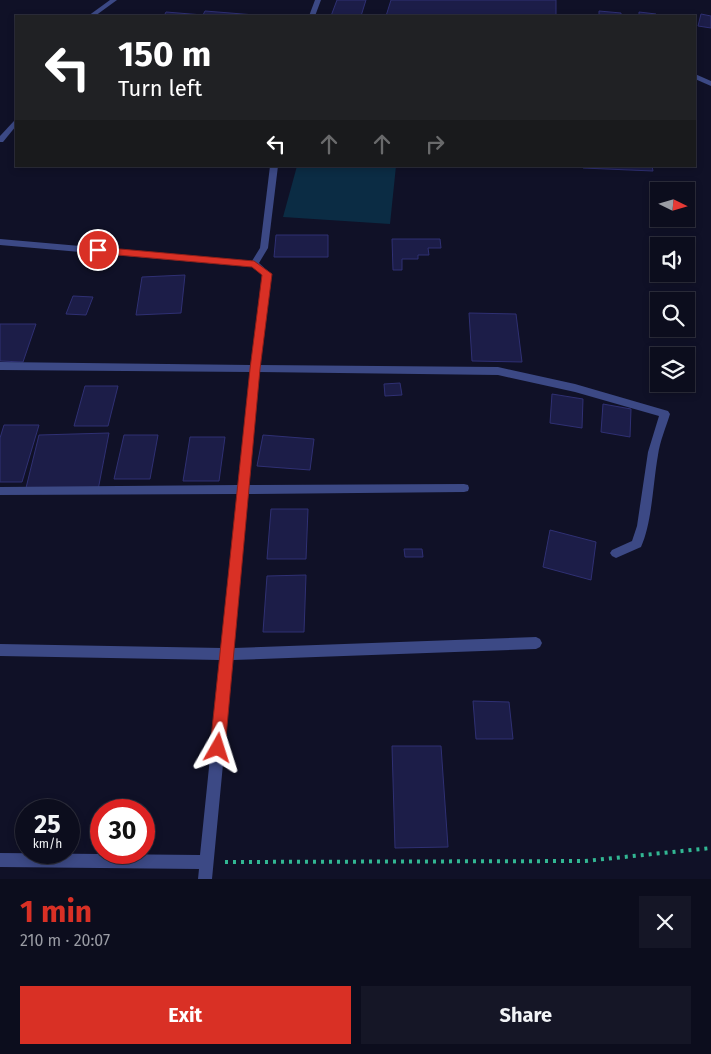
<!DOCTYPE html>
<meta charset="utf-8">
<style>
body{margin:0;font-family:"Fira Sans",sans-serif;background:#151626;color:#f1f3f6;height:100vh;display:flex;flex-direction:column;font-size:19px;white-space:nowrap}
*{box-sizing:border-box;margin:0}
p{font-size:16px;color:#9a9ca4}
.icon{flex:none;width:28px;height:28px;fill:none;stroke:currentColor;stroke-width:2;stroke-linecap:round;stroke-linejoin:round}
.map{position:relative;height:879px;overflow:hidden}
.sheet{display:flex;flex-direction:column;background:#0c0d1d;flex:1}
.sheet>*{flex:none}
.guide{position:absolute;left:15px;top:15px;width:681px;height:152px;border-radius:0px;box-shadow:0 2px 8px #0003,0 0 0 1px #2c2d3b;background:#202124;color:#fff;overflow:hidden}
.needle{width:32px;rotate:95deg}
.tools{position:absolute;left:650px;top:182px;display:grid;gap:10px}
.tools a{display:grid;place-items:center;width:45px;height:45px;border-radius:0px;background:#0c0d1d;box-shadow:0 2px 8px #0003,0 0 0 1px #2c2d3b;font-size:25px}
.speed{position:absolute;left:15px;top:799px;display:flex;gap:10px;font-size:25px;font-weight:700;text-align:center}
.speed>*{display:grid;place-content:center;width:65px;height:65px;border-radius:50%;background:#0c0d1d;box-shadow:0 2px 8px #0003,0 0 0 1px #2c2d3b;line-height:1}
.speed small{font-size:12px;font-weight:400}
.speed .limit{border:8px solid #d22;background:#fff;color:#111}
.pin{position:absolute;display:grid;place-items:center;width:42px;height:42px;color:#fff;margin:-21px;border:2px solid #fff;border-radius:50%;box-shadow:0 1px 5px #0007}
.me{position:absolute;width:55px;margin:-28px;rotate:6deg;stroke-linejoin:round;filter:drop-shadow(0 0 4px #0008)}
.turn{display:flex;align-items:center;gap:18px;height:105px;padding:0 20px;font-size:22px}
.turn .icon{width:65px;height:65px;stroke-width:2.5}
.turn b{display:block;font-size:35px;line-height:42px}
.lanes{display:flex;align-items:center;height:48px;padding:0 20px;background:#0003;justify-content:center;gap:25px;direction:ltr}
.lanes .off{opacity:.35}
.round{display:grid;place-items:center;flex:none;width:52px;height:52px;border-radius:0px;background:#151626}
.summary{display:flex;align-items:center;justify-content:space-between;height:85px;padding:0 20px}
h1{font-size:30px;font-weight:700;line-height:38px;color:#d93025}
.cta{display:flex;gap:10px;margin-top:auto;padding:10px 20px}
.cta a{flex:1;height:58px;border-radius:0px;background:#d93025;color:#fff;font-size:20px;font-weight:700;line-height:58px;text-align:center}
.cta a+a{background:#151626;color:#f1f3f6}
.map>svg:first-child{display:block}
.water{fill:#0b2c44}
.building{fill:#1c1d48;stroke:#2f3073}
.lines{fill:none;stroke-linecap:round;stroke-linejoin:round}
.path{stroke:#32b793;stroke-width:4;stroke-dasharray:3 5;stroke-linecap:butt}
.street{fill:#3c4985;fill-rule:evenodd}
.route{fill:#d93025;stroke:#8d1f18}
</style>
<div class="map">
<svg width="711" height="879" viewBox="0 0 711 879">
<rect width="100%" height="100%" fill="#101127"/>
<path class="water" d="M297,166H396L390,224L283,217Z"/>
<g class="building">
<path d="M337,0H366L361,16H331Z"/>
<path d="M391,0H556V16H386Z"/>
<path d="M205,11L255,15L164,16L166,12L203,15Z"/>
<path d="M599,11L621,13V16H599Z"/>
<path d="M639,12L656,14V16H639Z"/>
<path d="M701,14L711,16V28L698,26Z"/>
<path d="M583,166H652L653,171L583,168Z"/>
<path d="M276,235H328V257H274Z"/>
<path d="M392,239H440L441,248H428L429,255H418V259H402V270H393Z"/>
<path d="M185,275L181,313L136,315L142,277Z"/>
<path d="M73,296L93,297L86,315L66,314Z"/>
<path d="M469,313L516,314L522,362L472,361Z"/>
<path d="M0,324H36L23,362L0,361Z"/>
<path d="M400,383L402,395L385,396L384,384Z"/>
<path d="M85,386H118L108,426H74Z"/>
<path d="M552,394L583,399L582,428L550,423Z"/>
<path d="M603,404L631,409L630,437L601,432Z"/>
<path d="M4,425H39L22,482H0V438Z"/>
<path d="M109,433L98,490L25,492L39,435Z"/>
<path d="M124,435H158L150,479H114Z"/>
<path d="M263,435L314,439L310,470L257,466Z"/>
<path d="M190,437H225L219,481H183Z"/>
<path d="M271,509H308L306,559H267Z"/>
<path d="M550,530L596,542L591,580L543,567Z"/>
<path d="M404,549H422L423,557H405Z"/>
<path d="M306,575L304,632H263L267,576Z"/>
<path d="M473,701L509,702L513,739H476Z"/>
<path d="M392,746H441L448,847L395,848Z"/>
</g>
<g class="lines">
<path class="path" d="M225,862L585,861L711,848"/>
<g class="street">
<path d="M110,0H117L95,16H88Z"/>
<path d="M315,0H321L315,16H309Z"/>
<path d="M695,74L711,81V86L695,79Z"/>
<path d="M16,120V126L3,142H0V136L14,121Z"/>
<path d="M270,166H278L268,248L259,263L271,274L260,365L498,367L575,384L668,411L670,414C666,427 660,441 658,455C653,483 652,523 641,547L616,558L612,556L610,553L612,550L632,541L637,526L648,452L659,416L575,392L498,375L259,372L249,485L464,484L468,485L469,488L468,491L464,492L248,494L234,648L536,637L540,639L542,643L540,647L536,649L233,660L212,879H198L199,869L0,867V853L200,855L220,660L0,656V644L222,648L238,494L0,495V487L238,485L250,372L0,370V362L251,365L263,275L252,267L0,245V239L252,261L260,248Z"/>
</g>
</g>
<path class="route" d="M98,247L254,261L272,274L260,369L225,748L223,753L218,756L213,753L210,748L250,369L262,275L252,267L95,253V248Z"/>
</svg>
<div class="tools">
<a><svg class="needle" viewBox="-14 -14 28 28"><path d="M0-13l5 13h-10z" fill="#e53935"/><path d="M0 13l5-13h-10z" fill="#9a9ca4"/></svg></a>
<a><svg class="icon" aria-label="sound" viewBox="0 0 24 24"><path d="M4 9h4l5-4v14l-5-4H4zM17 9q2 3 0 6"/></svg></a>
<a><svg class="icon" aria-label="search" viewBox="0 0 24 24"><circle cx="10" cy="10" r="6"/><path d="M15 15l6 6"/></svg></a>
<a><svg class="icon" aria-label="layers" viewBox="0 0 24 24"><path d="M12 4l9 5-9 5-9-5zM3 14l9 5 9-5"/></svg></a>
</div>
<div class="speed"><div>25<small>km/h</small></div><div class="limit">30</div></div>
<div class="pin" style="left:98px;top:250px;background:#d93025"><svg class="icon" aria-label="arrive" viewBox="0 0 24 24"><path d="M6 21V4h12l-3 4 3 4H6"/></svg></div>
<svg class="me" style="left:218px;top:748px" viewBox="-20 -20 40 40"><path d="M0-17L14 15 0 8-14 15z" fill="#d93025" stroke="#fff" stroke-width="4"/></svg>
<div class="guide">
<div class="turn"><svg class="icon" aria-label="left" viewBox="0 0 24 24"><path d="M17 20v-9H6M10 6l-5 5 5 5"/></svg><div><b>150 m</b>Turn left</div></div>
<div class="lanes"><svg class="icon" aria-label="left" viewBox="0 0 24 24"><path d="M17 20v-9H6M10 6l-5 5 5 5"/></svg><svg class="icon off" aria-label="ahead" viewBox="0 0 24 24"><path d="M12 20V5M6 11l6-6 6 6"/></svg><svg class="icon off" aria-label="ahead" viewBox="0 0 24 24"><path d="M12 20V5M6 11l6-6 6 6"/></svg><svg class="icon off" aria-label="right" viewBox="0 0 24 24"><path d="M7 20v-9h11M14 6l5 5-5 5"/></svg></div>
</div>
</div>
<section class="sheet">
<div class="summary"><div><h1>1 min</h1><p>210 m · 20:07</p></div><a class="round"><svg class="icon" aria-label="close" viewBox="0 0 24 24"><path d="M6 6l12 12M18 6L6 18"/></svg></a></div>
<div class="cta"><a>Exit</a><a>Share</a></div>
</section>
